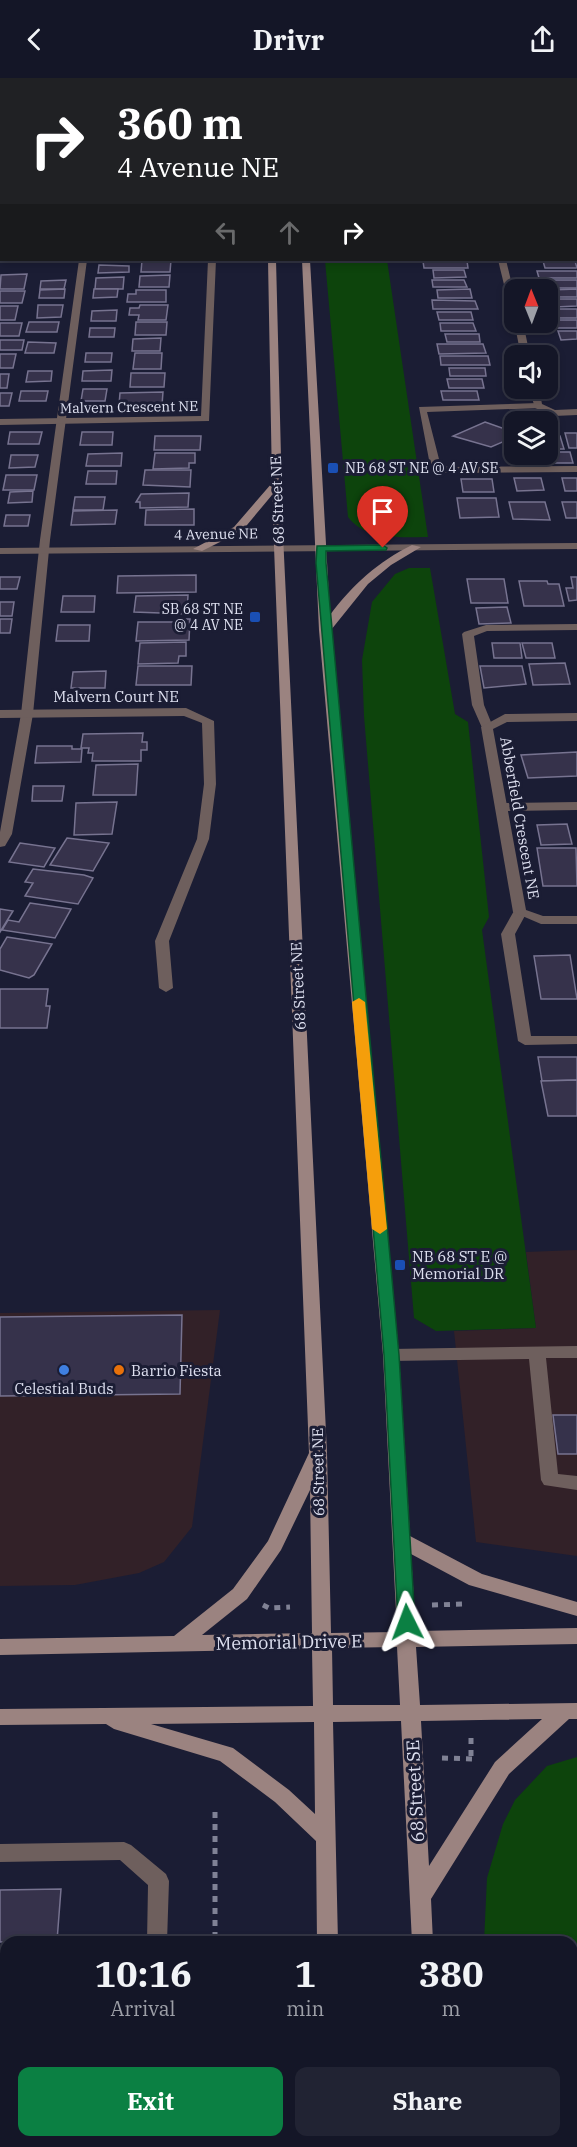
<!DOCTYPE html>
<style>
body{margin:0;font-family:"IBM Plex Serif",serif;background:#212333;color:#f1f3f6;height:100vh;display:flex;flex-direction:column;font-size:22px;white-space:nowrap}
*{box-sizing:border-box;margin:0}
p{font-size:20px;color:#9d9fa7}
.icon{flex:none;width:33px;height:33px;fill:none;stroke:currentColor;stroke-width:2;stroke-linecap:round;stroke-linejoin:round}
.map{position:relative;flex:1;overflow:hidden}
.drawer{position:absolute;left:0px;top:1858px;width:578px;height:212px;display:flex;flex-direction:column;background:#141627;border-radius:18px 18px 0 0;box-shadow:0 3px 9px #0003,0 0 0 2px #333544}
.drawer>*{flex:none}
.banner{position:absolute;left:0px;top:0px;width:578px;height:183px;box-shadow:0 3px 9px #0003,0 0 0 2px #333544;background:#202124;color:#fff;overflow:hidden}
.needle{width:39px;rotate:359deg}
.fabs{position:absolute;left:504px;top:201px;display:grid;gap:12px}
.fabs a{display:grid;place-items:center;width:54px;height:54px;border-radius:12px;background:#141627;box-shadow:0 3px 9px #0003,0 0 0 2px #333544;font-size:30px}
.pin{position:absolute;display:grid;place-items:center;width:51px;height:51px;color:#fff;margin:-62px -26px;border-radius:50% 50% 50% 0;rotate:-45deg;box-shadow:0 0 6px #0007}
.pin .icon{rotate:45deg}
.me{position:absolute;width:66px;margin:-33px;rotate:357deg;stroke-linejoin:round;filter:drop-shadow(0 0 4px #0008)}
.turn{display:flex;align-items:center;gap:21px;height:126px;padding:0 18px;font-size:27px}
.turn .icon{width:78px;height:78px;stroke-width:2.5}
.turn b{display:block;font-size:42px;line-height:51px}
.lanes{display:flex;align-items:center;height:57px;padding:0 18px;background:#0003;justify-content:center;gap:30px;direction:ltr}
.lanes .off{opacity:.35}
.eta{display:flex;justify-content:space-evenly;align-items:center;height:102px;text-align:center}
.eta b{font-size:36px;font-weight:800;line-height:42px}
.cta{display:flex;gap:12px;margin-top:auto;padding:12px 18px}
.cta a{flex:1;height:69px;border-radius:12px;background:#0b8043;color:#fff;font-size:24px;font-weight:800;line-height:69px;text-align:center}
.cta a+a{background:#212333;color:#f1f3f6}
header{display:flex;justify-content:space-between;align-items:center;height:78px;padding:0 18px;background:#141627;font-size:27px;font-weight:800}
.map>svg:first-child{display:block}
.commercial{fill:#322128}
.green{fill:#0d440c}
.building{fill:#36324b;stroke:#777390;stroke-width:1.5}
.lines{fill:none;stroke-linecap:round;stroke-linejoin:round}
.path{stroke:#808295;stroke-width:5;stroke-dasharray:6 6;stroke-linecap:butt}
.lane{fill:#6e5f5d;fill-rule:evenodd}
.street{fill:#6e5f5d;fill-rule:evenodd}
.secondary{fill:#9b8380;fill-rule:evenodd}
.route{fill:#0b8043;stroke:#07532c;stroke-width:1.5}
.slow{fill:#f59e0b}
.transit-dot{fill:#1a4fb4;stroke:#1b1d34;stroke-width:2}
.shop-dot{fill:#3f7fe0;stroke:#1b1d34;stroke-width:2}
.food-dot{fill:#e8710a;stroke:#1b1d34;stroke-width:2}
.labels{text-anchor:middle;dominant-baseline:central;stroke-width:6;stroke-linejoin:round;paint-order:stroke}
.far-street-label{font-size:14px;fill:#dee0f0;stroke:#1b1d34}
.far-poi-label{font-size:14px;fill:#dee0f0;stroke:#1b1d34;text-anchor:start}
.street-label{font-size:15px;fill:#dee0f0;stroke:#1b1d34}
.poi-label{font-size:15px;fill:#dee0f0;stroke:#1b1d34;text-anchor:start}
.near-street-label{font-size:18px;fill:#dee0f0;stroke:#1b1d34}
</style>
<header><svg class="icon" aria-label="back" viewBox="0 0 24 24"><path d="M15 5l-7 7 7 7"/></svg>Drivr<svg class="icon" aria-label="share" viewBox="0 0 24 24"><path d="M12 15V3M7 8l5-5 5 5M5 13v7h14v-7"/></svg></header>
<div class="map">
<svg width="577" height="2069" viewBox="0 0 577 2069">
<rect width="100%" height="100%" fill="#1b1d34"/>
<g class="commercial">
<path d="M577,1172V1478L476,1464L454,1253L536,1250L526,1174Z"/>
<path d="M220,1232L192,1449L164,1484L139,1495L75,1507L0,1508V1235Z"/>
</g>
<g class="green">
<path d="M325,182H387L428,459C401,459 366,463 348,439Z"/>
<path d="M409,490H430L455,636L468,644L489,839L482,852L536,1250L436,1253L414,1240L364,638L362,582L372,524L395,496Z"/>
<path d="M577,1679V2069H477L478,2064H572V1864H484L487,1800L503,1746L515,1722L547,1688Z"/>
</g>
<g class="building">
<path d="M142,182H171L170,194H141Z"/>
<path d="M423,183H467L468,190H424Z"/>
<path d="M543,183H575L577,190H545Z"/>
<path d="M99,187L129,188V194L98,195Z"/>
<path d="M433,192H464L466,199L434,200Z"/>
<path d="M537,193H577V200H539Z"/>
<path d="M27,196L24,211H0L1,197Z"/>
<path d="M170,197L169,209H139L140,198Z"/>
<path d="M124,199L123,211H95L96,200Z"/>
<path d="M66,202L64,211H40L41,203Z"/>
<path d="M432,202H464L467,209H433Z"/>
<path d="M540,202H577V210H542Z"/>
<path d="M65,211L64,220H39L40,212Z"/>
<path d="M94,211H118L117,219L93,220Z"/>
<path d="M470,211L472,220H438L437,212Z"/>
<path d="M577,211V219H552L549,212Z"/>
<path d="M136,212H166V224H127L128,216H136Z"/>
<path d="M0,213H25L22,225H0Z"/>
<path d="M557,221H577V228L555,229Z"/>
<path d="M432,222L475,223L478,231H433Z"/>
<path d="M38,227H63L61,239L37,240Z"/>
<path d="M140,227H168L166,242H138L139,237H129L130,230H139Z"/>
<path d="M0,228H18L15,242H0Z"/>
<path d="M555,231H577V240H558Z"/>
<path d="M117,232L116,243H91L92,233Z"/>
<path d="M437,234H471L473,242H439Z"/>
<path d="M552,242H577V250H554Z"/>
<path d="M29,244H59L57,254H26Z"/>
<path d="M136,244H167L166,257H135Z"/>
<path d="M0,245H22L19,258H0Z"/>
<path d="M440,245H473L476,253H441Z"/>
<path d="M90,250H115L114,259H89Z"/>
<path d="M558,253H577V261L561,262Z"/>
<path d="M445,256H479L480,264H447Z"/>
<path d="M161,260L160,273H132L133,261Z"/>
<path d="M0,262H24L22,272H0Z"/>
<path d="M28,264L56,265L54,275H25Z"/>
<path d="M437,266H483L486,275L439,276Z"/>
<path d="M86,275H112L111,284H85Z"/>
<path d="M135,275H162L161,291H133Z"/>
<path d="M0,276H16L13,290H0Z"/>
<path d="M440,278H488L490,287H441Z"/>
<path d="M449,290H485L486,298H450Z"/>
<path d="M112,292L111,303H82L83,293Z"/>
<path d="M28,293H52L51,303L26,304Z"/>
<path d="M131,295H165L164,309H130Z"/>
<path d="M0,296H9L7,310H0Z"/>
<path d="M447,301H482L484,310H449Z"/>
<path d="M83,311H107L105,323H81Z"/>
<path d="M21,313H48L46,323H19Z"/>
<path d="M441,313H477L479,322H443Z"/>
<path d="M163,314L162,327H119L120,315Z"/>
<path d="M0,315H12L9,328H0Z"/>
<path d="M485,344L505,351L503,353L514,359L491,369L453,358Z"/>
<path d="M10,354H42L39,366H8Z"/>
<path d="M82,354H113L112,367H80Z"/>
<path d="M565,355H577V370H569Z"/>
<path d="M548,357L560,358L564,371H548Z"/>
<path d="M155,358H201L200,372H154Z"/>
<path d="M548,374H570L573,385H546L544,376Z"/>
<path d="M122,375L121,388H86L88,376Z"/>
<path d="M155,375H195V385H189V390L153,391Z"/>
<path d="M11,377H38L35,389L9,390Z"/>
<path d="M145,392H191L190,409L143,407Z"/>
<path d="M88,393H117L116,406H86Z"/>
<path d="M6,397H37L34,412H3Z"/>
<path d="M514,400H541L544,412L517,413Z"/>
<path d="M562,400H577V413H565Z"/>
<path d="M461,401H492L494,414H463Z"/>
<path d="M33,413L32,424L8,425L10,414Z"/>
<path d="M189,415L188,429L140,430V424H136L141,416Z"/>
<path d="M75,419H105L103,432H73Z"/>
<path d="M457,420H496L499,439L460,440Z"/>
<path d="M509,424H545L550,442L513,441Z"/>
<path d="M562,424H577V440H566Z"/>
<path d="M194,431V447H145L146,432Z"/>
<path d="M117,432L115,446L71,447L73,433Z"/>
<path d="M6,437H30L28,448H4Z"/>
<path d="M196,497V514L117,515L118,498Z"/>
<path d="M0,499H20L17,511H0Z"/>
<path d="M571,499H577V522L569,523L566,510H573Z"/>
<path d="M467,501H504L508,525H471Z"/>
<path d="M519,503H547L548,506H559L564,528H524Z"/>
<path d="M188,517L187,536L134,534L136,518Z"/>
<path d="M63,518H95L94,534H61Z"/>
<path d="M0,524H14L12,538H0Z"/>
<path d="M507,529L511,545L479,546L476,530Z"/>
<path d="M0,541H12L10,555H0Z"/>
<path d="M184,541H190L189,562L136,563L138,544H184Z"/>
<path d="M58,547H90L89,563H56Z"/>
<path d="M186,564V578H179L178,585L138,586L140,565Z"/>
<path d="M492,565H520L522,580H494Z"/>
<path d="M522,565H552L555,580H526Z"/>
<path d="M565,585L570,606L533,607L529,586Z"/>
<path d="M138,588H192L191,607H136Z"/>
<path d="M480,588H522L526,606L484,610Z"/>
<path d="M106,593L105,610H71L73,594Z"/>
<path d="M143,655L142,664H147V672H141V683H92L93,675H88L89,670H81L83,656Z"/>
<path d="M37,668H72V671H82L81,684L35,685Z"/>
<path d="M577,674V698L528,700L521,677Z"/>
<path d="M138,686L136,717H93L96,687Z"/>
<path d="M33,708H64L62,723H32Z"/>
<path d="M117,724L112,756L74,757L76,725Z"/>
<path d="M567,746L572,766L541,767L537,747Z"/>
<path d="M67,760L109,765L93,793L50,787Z"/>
<path d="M20,765L55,770L44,789L9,784Z"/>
<path d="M537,770H576L577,808H543Z"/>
<path d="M33,791L84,797L93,800L78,826L25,818L33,805L25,804Z"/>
<path d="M30,825L71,831L55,860L2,852L8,842L19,844Z"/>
<path d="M0,831L13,833L0,854Z"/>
<path d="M7,859L52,866L34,897L29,900L0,892V871Z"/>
<path d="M570,877L577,921H541L534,878Z"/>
<path d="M0,911H48L46,928H50L47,950H0Z"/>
<path d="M538,979H577V1002L542,1003Z"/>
<path d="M577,1002V1038H548L541,1003Z"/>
<path d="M182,1237L180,1316L0,1318V1239Z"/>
<path d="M553,1337H577V1376H558Z"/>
<path d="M61,1811L57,1863L0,1864V1812Z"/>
<rect x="0" y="1908" width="6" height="70"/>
</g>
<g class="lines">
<g class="path">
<path d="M263,1527L269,1530L290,1529"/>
<path d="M432,1527L464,1526"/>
<path d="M471,1660V1679"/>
<path d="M442,1680L476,1681"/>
<path d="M215,1734V1864"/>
</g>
<g class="lane">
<rect x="576" y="13" width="1" height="4"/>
<rect x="576" y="26" width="1" height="4"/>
<rect x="0" y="36" width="2" height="4"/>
<rect x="0" y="107" width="2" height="4"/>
<path d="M79,182H87L50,462L33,636L12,756L5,768L0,769V754L21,636L40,462Z"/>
<path d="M538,325L543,328L541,330L427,334L440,385L448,389L577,388V394L446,395L430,387L419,329Z"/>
<path d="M577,546V552L487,553L474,558L484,627L493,649L487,653L483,652L472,627L462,556L464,554L486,547Z"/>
<path d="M577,724V732L502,733L496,729L502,725Z"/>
<path d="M520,830L527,834L515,856L531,958H577V966L525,967L518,963L501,856L515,831Z"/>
<path d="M577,1268V1280H546L558,1396L577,1398V1412L544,1407L541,1402L529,1281L391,1283L385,1281L383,1277L385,1273L391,1271Z"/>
<path d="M124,1764L131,1767L166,1796L169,1803L167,1864H147L148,1807L120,1782L0,1784V1766Z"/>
<path d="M130,2064H152L151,2069H127Z"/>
</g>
<g class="street">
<rect x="0" y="71" width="2" height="4"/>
<rect x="576" y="103" width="1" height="4"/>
<path d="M208,182H216L209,343L0,347V341L201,338Z"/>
<path d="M498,182H506L514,215V234L510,231Z"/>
<path d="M514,243L523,244L530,278H521Z"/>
<path d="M529,310H539L542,326L555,332L577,331V337L554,338L535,330Z"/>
<path d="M577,465V471L0,476V470Z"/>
<path d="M186,630L214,643L216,706L209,761L169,863L173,910L166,914L159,910L155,863L197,761L204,706L202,645L184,638L0,640V632Z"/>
<path d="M577,635V643L507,644L493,651L526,832L543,838H577V846H541L513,834L481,649L505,636Z"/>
</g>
<g class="secondary">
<path d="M216,0H225L214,2Z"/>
<rect x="265" y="0" width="6" height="2"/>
<rect x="293" y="0" width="6" height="2"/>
<path d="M577,1V5H576V2H574Z"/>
<rect x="0" y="3" width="2" height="4"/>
<path d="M268,182H276L283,457L327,1375L331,1555L397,1554L383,1277L319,552L302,182H310L330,537C353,506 378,484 412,467L421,469L391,487L368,506L331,552L399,1277L410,1458L482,1496L577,1524V1538L469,1507L411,1476L416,1553L577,1550V1566L416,1569L420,1627L577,1625V1641H569L509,1696L431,1821L433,1864H412L401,1643L333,1644L338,1864H317L316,1763L275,1724L220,1683L114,1651L106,1646L0,1647V1631L313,1628L312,1571L0,1577V1561L174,1558L233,1511L268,1463L309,1375L272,417L242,453L202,473L193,471L234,449L272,405ZM310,1412L312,1555L202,1557L247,1521L281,1472ZM397,1569L400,1627H333L332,1570ZM542,1641L495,1684L429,1788L421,1643ZM314,1644L315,1736L289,1712L233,1670L151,1646Z"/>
<path d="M324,2064H346L347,2069H323Z"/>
<path d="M424,2064H446L447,2069H423Z"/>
</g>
</g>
<path class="route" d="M383,467L387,470L386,472L326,473V485L399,1277L415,1544L413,1549H401L398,1544L384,1277L316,485L317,468Z"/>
<path class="slow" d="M359,920L365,924L387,1151L380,1156L372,1151L352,924Z"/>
<g class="transit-dot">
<rect x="327" y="384" width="12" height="12" rx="3"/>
<rect x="249" y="533" width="12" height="12" rx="3"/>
<rect x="394" y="1181" width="12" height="12" rx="3"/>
</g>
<circle class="shop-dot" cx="64" cy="1292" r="6"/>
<circle class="food-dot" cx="119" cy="1292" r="6"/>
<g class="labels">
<g class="far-street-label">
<text transform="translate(129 329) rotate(-1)">Malvern Crescent NE</text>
<text transform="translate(216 456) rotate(-1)">4 Avenue NE</text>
</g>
<g class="far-poi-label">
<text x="345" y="390">NB 68 ST NE @ 4 AV SE</text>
<text x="243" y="531" text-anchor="end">SB 68 ST NE<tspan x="243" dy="16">@ 4 AV NE</tspan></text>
</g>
<g class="street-label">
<text transform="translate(277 422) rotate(-92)">68 Street NE</text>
<text x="116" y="618">Malvern Court NE</text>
<text transform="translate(520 740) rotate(80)">Abberfield Crescent NE</text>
<text transform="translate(298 908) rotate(-93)">68 Street NE</text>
<text transform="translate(318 1394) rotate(-91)">68 Street NE</text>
</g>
<g class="poi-label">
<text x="412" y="1178">NB 68 ST E @<tspan x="412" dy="17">Memorial DR</tspan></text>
<text x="131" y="1292">Barrio Fiesta</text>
<text x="64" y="1310" text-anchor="middle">Celestial Buds</text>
</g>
<g class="near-street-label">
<text transform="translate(289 1564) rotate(-1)">Memorial Drive E</text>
<text transform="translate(415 1713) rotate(-93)">68 Street SE</text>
</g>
</g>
</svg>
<div class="fabs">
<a><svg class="needle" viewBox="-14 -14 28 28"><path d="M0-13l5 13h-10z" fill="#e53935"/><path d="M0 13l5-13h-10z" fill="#9d9fa7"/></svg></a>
<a><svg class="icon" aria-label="sound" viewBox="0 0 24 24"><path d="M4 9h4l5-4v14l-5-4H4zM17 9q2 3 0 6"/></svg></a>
<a><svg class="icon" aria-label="layers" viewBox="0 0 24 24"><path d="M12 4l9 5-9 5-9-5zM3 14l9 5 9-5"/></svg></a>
</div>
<div class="pin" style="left:383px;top:470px;background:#d93025"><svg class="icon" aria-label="arrive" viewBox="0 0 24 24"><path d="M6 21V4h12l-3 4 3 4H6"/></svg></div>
<svg class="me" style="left:407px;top:1544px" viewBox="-20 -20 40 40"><path d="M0-17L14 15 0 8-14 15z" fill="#0b8043" stroke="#fff" stroke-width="4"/></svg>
<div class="banner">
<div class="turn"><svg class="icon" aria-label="right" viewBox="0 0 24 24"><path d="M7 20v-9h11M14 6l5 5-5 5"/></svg><div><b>360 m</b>4 Avenue NE</div></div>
<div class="lanes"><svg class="icon off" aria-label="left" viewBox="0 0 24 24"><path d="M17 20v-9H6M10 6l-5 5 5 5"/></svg><svg class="icon off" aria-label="ahead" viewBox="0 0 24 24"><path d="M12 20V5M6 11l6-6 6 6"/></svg><svg class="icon" aria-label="right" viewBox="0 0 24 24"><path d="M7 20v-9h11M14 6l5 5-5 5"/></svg></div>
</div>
<section class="drawer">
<div class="eta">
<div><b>10:16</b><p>Arrival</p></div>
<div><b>1</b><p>min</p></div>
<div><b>380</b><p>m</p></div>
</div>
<div class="cta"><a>Exit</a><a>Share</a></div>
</section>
</div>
